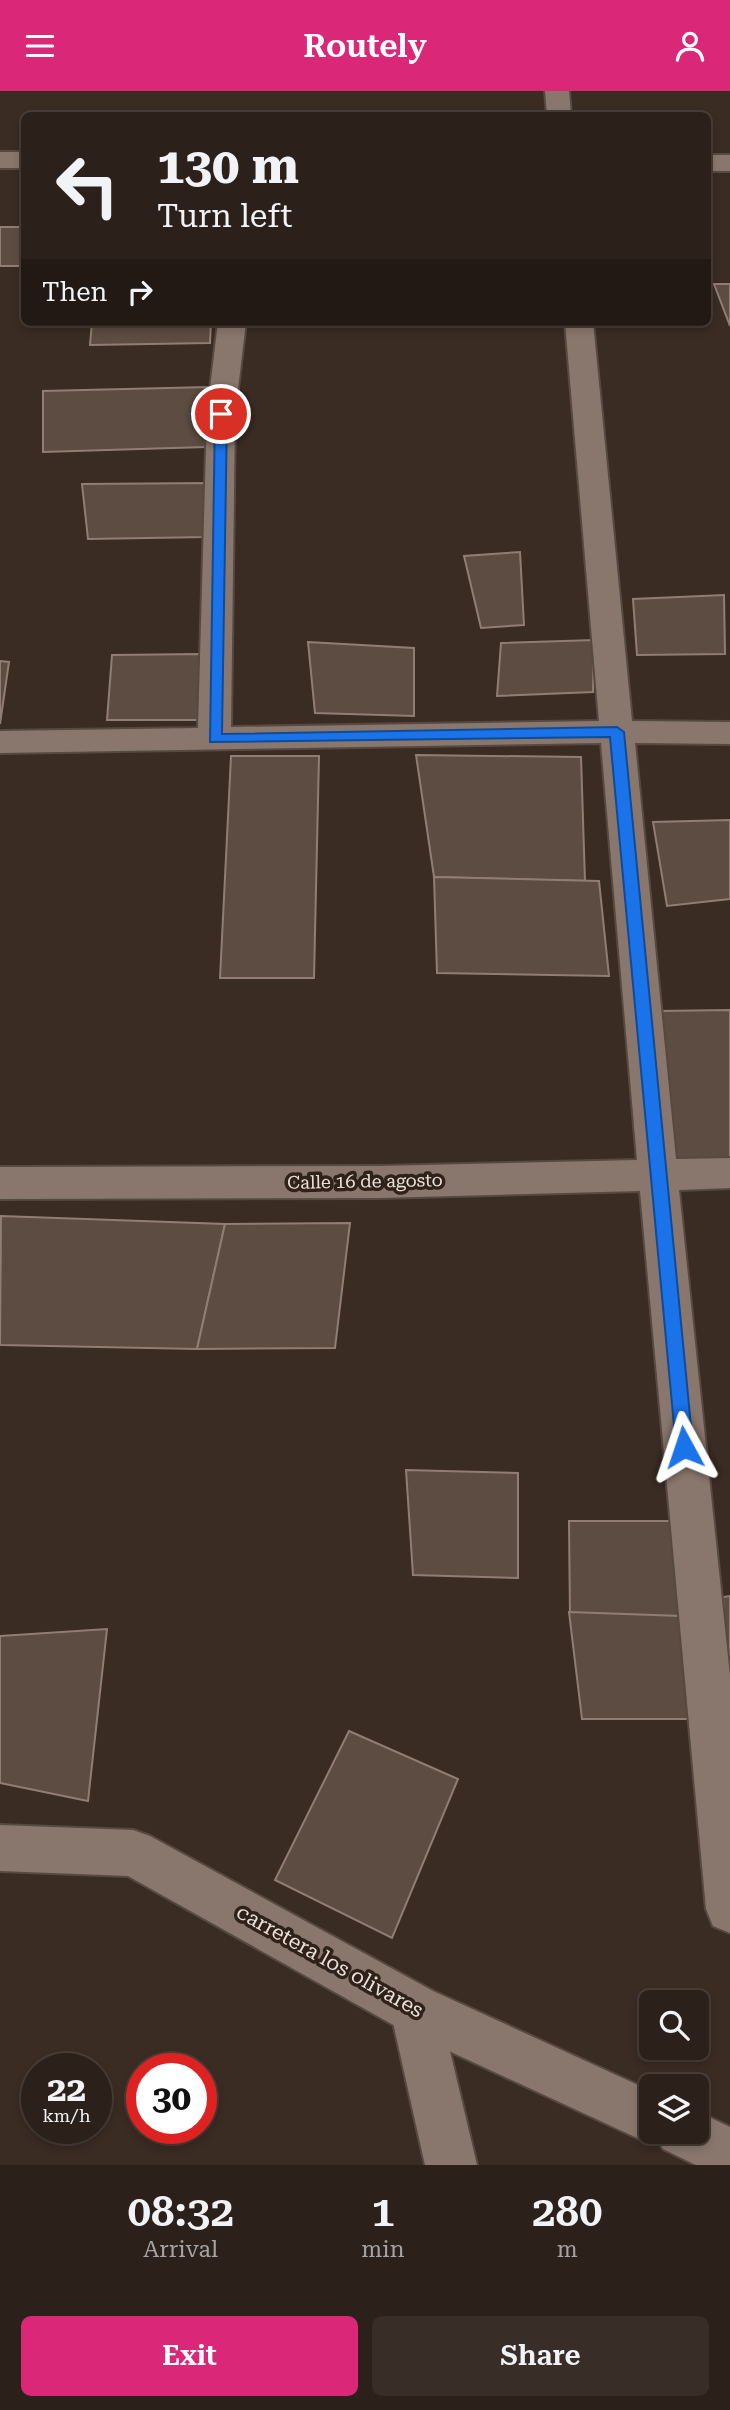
<!DOCTYPE html>
<style>
body{margin:0;font-family:"Roboto Serif",serif;background:#382d27;color:#f1f3f6;height:100vh;display:flex;flex-direction:column;font-size:26px;white-space:nowrap}
*{box-sizing:border-box;margin:0}
p{font-size:23px;color:#a6a3a2}
.icon{flex:none;width:38px;height:38px;fill:none;stroke:currentColor;stroke-width:2;stroke-linecap:round;stroke-linejoin:round}
.map{position:relative;height:2074px;overflow:hidden}
.drawer{display:flex;flex-direction:column;background:#2c201a;flex:1}
.drawer>*{flex:none}
.guide{position:absolute;left:21px;top:21px;width:690px;height:214px;border-radius:10px;box-shadow:0 4px 10px #0003,0 0 0 2px #483e39;background:#2c201a;color:#f1f3f6;overflow:hidden}
.fabs{position:absolute;left:639px;top:1899px;display:grid;gap:14px}
.fabs a{display:grid;place-items:center;width:70px;height:70px;border-radius:10px;background:#2c201a;box-shadow:0 4px 10px #0003,0 0 0 2px #483e39;font-size:35px}
.speed{position:absolute;left:21px;top:1962px;display:flex;gap:14px;font-size:35px;font-weight:700;text-align:center}
.speed>*{display:grid;place-content:center;width:91px;height:91px;border-radius:50%;background:#2c201a;box-shadow:0 4px 10px #0003,0 0 0 2px #483e39;line-height:1}
.speed small{font-size:18px;font-weight:400}
.speed .limit{border:10px solid #d22;background:#fff;color:#111}
.pin{position:absolute;display:grid;place-items:center;width:60px;height:60px;color:#fff;margin:-30px;border:4px solid #fff;border-radius:50%;box-shadow:0 2px 7px #0007}
.me{position:absolute;width:77px;margin:-38px;rotate:355deg;stroke-linejoin:round;filter:drop-shadow(0 0 5px #0008)}
.turn{display:flex;align-items:center;gap:24px;height:147px;padding:0 21px;font-size:32px}
.turn .icon{width:91px;height:91px;stroke-width:2.5}
.turn b{display:block;font-size:49px;line-height:60px}
.then{display:flex;align-items:center;height:66px;padding:0 21px;background:#0003;gap:14px;font-size:26px}
.eta{display:flex;justify-content:space-evenly;align-items:center;height:119px;text-align:center}
.eta b{font-size:42px;font-weight:600;line-height:49px}
.cta{display:flex;gap:14px;margin-top:auto;padding:14px 21px}
.cta a{flex:1;height:80px;border-radius:10px;background:#db2777;color:#fff;font-size:28px;font-weight:600;line-height:80px;text-align:center}
.cta a+a{background:#382d27;color:#f1f3f6}
header{display:flex;justify-content:space-between;align-items:center;height:91px;padding:0 21px;background:#db2777;color:#fff;font-size:32px;font-weight:600}
.map>svg:first-child{display:block}
.building{fill:#5c4c42;stroke:#907e74;stroke-width:2}
.lines{fill:none;stroke-linecap:round;stroke-linejoin:round}
.street-casing{stroke:#564942;stroke-width:4}
.secondary-casing{stroke:#564942;stroke-width:4}
.street{fill:#89776d;fill-rule:evenodd}
.secondary{fill:#89776d;fill-rule:evenodd}
.route{fill:#1a73e8;stroke:#114b97;stroke-width:2}
.labels{text-anchor:middle;dominant-baseline:central;stroke-width:7;stroke-linejoin:round;paint-order:stroke}
.street-label{font-size:18px;fill:#ebe1db;stroke:#302219}
.near-street-label{font-size:21px;fill:#ebe1db;stroke:#302219}
</style>
<header><svg class="icon" aria-label="menu" viewBox="0 0 24 24"><path d="M4 6h16M4 12h16M4 18h16"/></svg>Routely<svg class="icon" aria-label="person" viewBox="0 0 24 24"><circle cx="12" cy="8" r="4"/><path d="M4 21q1-7 8-7t8 7"/></svg></header>
<div class="map">
<svg width="730" height="2074" viewBox="0 0 730 2074">
<rect width="100%" height="100%" fill="#3a2b23"/>
<g class="building">
<rect x="0" y="136" width="24" height="39"/>
<path d="M714,193H730V235Z"/>
<path d="M92,231H211L210,252L90,254Z"/>
<path d="M208,296L205,356L43,361V300Z"/>
<path d="M208,392L207,446L88,448L82,393Z"/>
<path d="M520,461L524,534L481,537L464,465Z"/>
<path d="M724,504L725,563L637,564L633,508Z"/>
<path d="M594,549L593,601L497,605L501,552Z"/>
<path d="M308,551L414,557V625L315,622Z"/>
<path d="M200,563L198,629H107L112,564Z"/>
<path d="M0,570L9,571L0,633Z"/>
<path d="M416,664L581,666L585,790L434,786Z"/>
<path d="M231,665H319L314,887H220Z"/>
<path d="M730,729V808L667,815L653,731Z"/>
<path d="M434,786L599,790L609,885L437,882Z"/>
<path d="M730,919V1069L672,1071L658,920Z"/>
<path d="M1,1125L225,1133L197,1258L0,1254Z"/>
<path d="M350,1132L335,1257L197,1258L225,1133Z"/>
<path d="M406,1379L518,1382V1487L413,1484Z"/>
<path d="M569,1430H676L680,1526L570,1525Z"/>
<path d="M730,1505V1604H729L723,1506Z"/>
<path d="M569,1521L681,1525L689,1628H582Z"/>
<path d="M107,1538L88,1710L0,1692V1545Z"/>
<path d="M349,1640L458,1688L392,1847L275,1789Z"/>
</g>
<g class="lines">
<defs>
<g id="street">
<path d="M545,0H569L571,24H547Z"/>
<rect x="0" y="61" width="24" height="16"/>
<rect x="707" y="64" width="23" height="16"/>
<path d="M218,231H246L235,323L231,636L599,630L565,231H593L632,630L730,631V653L635,652L676,1068L730,1067V1097L679,1099L730,1585V1842L713,1835L706,1818L640,1100L379,1107L0,1108V1076L379,1075L637,1069L601,652L0,662V640L198,637L207,323Z"/>
<path d="M415,1893L433,1900L440,1918L477,2074H425L390,1918L397,1900Z"/>
</g>
<path id="secondary" d="M0,1734L133,1739L150,1745L433,1900L651,2000V2040H696V2020L730,2036V2074H696L663,2058L659,2050L651,2053L633,2045L397,1936L128,1785L0,1780Z"/>
</defs>
<use href="#street" class="street-casing"/>
<use href="#secondary" class="secondary-casing"/>
<use href="#street" class="street"/>
<use href="#secondary" class="secondary"/>
</g>
<path class="route" d="M221,319L227,323L222,643L617,636L624,641L693,1356L691,1361L684,1364L678,1361L676,1356L610,646L210,651L215,323Z"/>
<g class="labels">
<g class="street-label">
<text transform="translate(365 1090) rotate(-1)">Calle 16 de agosto</text>
</g>
<g class="near-street-label">
<text transform="translate(330 1870) rotate(29)">carretera los olivares</text>
</g>
</g>
</svg>
<div class="fabs">
<a><svg class="icon" aria-label="search" viewBox="0 0 24 24"><circle cx="10" cy="10" r="6"/><path d="M15 15l6 6"/></svg></a>
<a><svg class="icon" aria-label="layers" viewBox="0 0 24 24"><path d="M12 4l9 5-9 5-9-5zM3 14l9 5 9-5"/></svg></a>
</div>
<div class="speed"><div>22<small>km/h</small></div><div class="limit">30</div></div>
<div class="pin" style="left:221px;top:323px;background:#d93025"><svg class="icon" aria-label="arrive" viewBox="0 0 24 24"><path d="M6 21V4h12l-3 4 3 4H6"/></svg></div>
<svg class="me" style="left:684px;top:1356px" viewBox="-20 -20 40 40"><path d="M0-17L14 15 0 8-14 15z" fill="#1a73e8" stroke="#fff" stroke-width="4"/></svg>
<div class="guide">
<div class="turn"><svg class="icon" aria-label="left" viewBox="0 0 24 24"><path d="M17 20v-9H6M10 6l-5 5 5 5"/></svg><div><b>130 m</b>Turn left</div></div>
<div class="then">Then<svg class="icon" aria-label="right" viewBox="0 0 24 24"><path d="M7 20v-9h11M14 6l5 5-5 5"/></svg></div>
</div>
</div>
<section class="drawer">
<div class="eta">
<div><b>08:32</b><p>Arrival</p></div>
<div><b>1</b><p>min</p></div>
<div><b>280</b><p>m</p></div>
</div>
<div class="cta"><a>Exit</a><a>Share</a></div>
</section>
